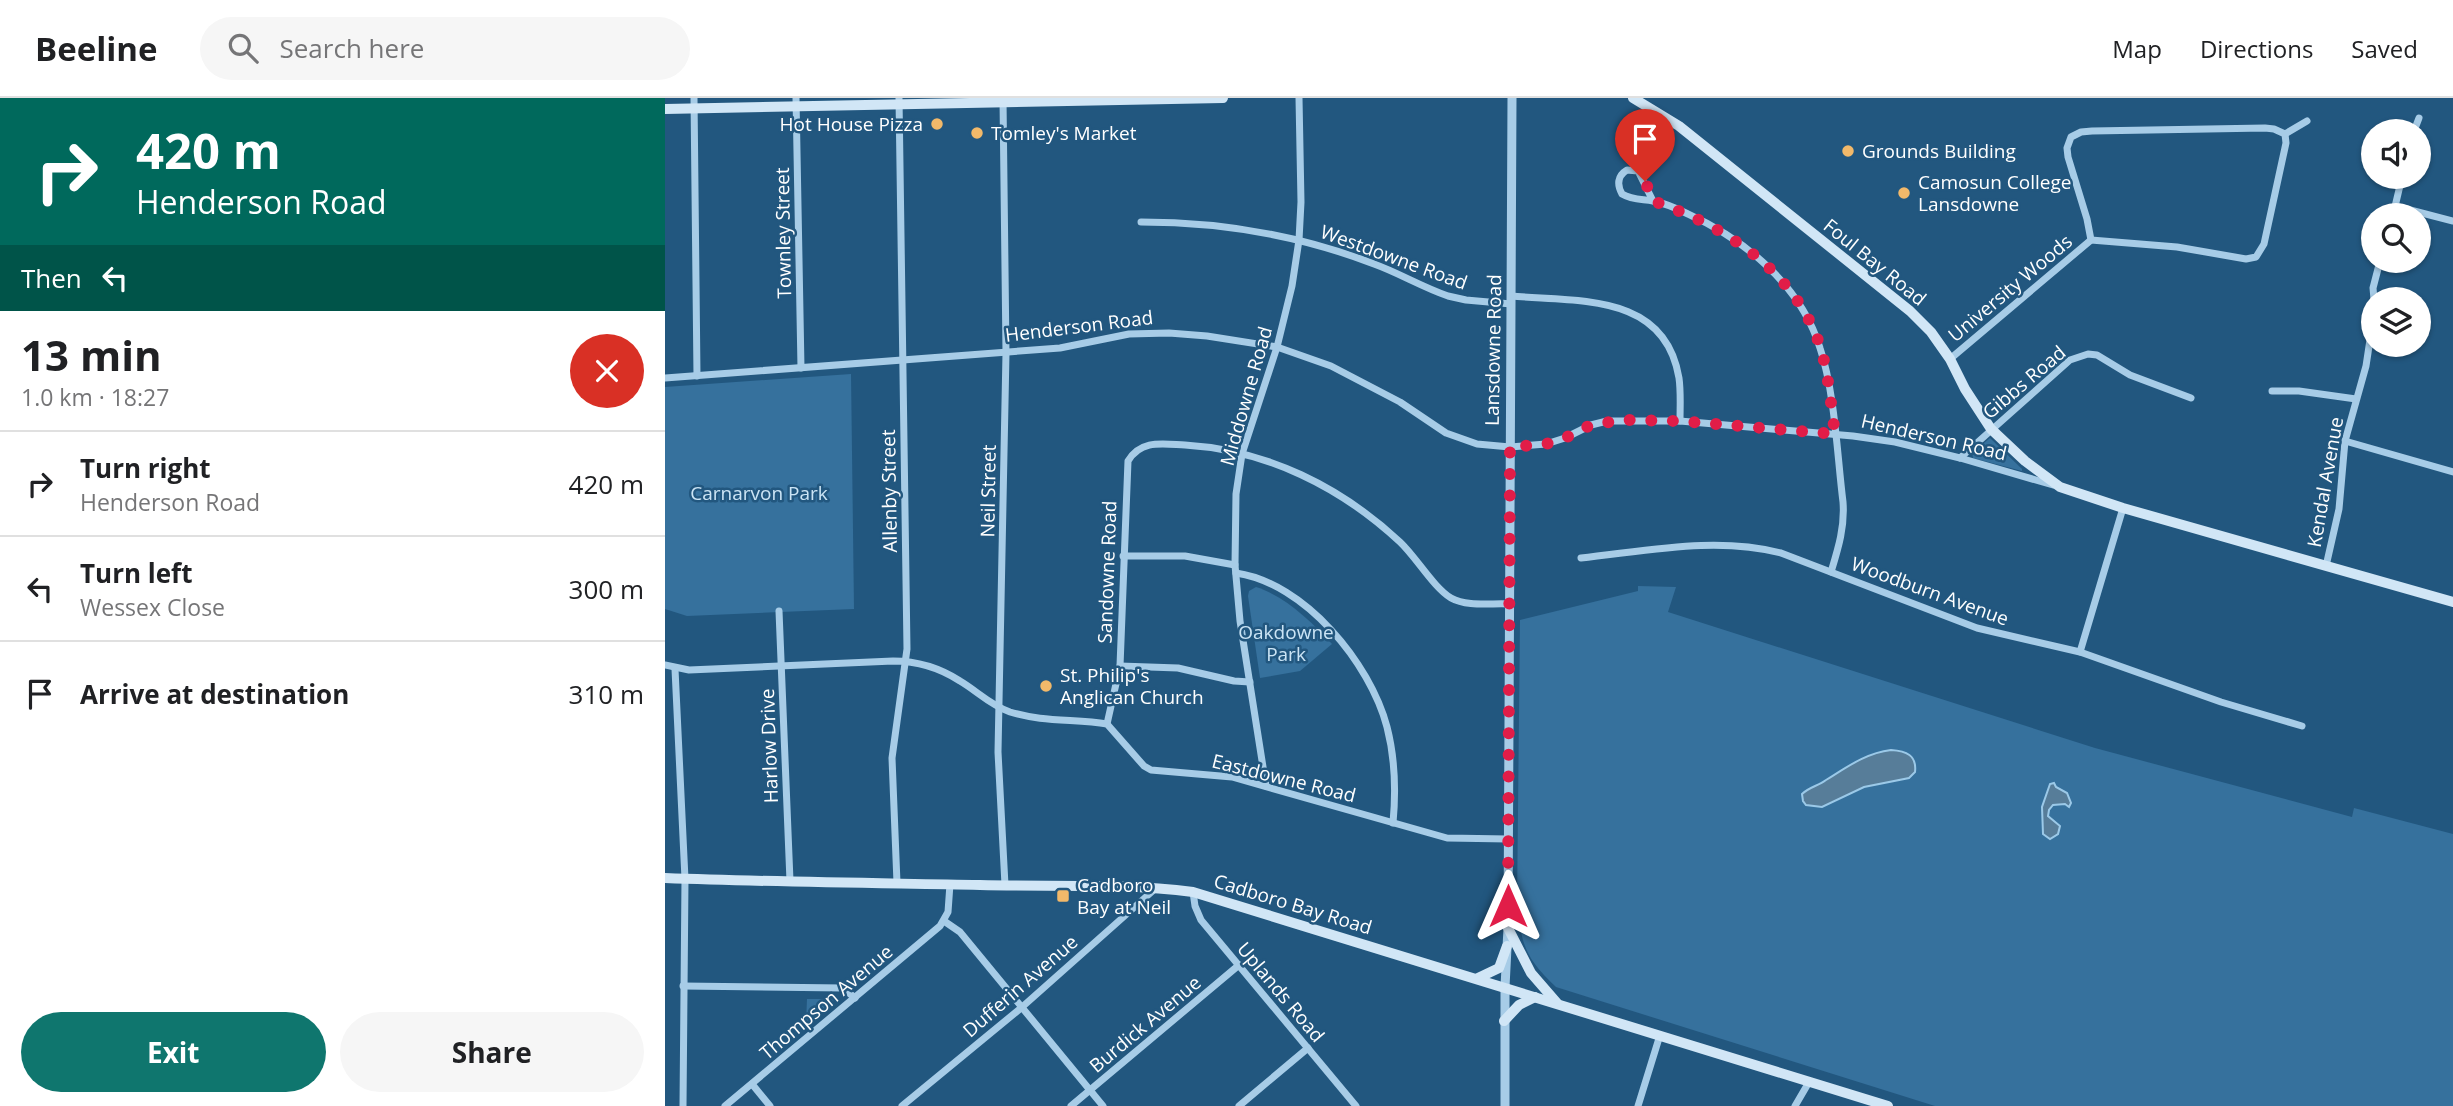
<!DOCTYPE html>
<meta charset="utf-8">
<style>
body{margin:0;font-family:"Open Sans",sans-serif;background:#f6f6f6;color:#202124;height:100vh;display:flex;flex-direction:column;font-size:26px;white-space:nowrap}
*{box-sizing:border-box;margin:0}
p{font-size:23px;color:#757577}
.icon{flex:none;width:38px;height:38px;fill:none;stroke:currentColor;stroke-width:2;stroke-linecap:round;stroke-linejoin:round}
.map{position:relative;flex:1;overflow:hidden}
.side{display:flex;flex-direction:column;background:#fff;width:665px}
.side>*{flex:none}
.banner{background:#00695c;color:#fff;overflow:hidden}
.fabs{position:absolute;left:1696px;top:21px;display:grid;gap:14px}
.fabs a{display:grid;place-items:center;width:70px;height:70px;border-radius:50%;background:#fff;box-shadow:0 2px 5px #0004;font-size:35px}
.pin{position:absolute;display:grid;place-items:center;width:60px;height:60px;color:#fff;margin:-72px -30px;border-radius:50% 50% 50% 0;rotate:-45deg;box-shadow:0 0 7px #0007}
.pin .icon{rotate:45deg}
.me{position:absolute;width:77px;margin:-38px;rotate:0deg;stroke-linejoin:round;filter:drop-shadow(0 0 5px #0008)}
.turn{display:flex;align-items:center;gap:24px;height:147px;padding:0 21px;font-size:32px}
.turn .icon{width:91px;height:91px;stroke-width:2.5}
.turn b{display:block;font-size:49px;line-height:60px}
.then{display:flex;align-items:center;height:66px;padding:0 21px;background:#0003;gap:14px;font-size:26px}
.round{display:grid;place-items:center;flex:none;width:74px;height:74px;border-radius:37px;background:#f6f6f6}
.overview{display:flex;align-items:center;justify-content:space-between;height:119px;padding:0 21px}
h1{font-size:42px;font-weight:700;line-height:52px}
.cta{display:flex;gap:14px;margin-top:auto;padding:14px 21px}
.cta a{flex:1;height:80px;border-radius:42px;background:#0f766e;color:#fff;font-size:28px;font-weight:700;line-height:80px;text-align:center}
.cta a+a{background:#f6f6f6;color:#202124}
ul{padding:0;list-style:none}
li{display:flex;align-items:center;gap:21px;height:105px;padding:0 21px;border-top:2px solid #e0e0e0}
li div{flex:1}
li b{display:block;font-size:26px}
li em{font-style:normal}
header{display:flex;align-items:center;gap:42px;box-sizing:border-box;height:98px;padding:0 35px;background:#fff;border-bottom:2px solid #e0e0e0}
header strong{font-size:33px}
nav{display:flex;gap:38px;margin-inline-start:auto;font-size:24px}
.search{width:490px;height:63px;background:#f6f6f6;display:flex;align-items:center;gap:18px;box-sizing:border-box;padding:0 24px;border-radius:38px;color:#757577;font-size:26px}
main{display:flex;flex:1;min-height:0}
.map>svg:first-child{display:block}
.green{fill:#36719d}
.water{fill:#577d99;stroke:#9bc9e8;stroke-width:2}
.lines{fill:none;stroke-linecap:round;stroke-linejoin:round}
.minor{stroke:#a7cce7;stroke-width:7}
.tertiary{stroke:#a7cce7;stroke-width:9}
.secondary{stroke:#d1e6f6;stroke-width:10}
.route{stroke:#e11d48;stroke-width:12;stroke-dasharray:0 21.6}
.poi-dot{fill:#f2b96a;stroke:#22577f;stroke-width:2.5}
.labels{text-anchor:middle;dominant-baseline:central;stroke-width:5;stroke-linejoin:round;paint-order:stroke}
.poi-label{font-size:19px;fill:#fff;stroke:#22577f;text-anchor:start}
.street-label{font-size:19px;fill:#fff;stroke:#22577f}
.park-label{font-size:19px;fill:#cbe4f5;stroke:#22577f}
</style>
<header>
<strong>Beeline</strong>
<div class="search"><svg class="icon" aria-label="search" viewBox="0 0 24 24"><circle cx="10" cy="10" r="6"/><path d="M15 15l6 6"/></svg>Search here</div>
<nav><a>Map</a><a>Directions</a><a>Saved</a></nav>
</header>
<main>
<section class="side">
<div class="banner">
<div class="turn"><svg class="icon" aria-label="right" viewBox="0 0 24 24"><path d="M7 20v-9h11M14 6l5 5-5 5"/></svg><div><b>420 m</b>Henderson Road</div></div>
<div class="then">Then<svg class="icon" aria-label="left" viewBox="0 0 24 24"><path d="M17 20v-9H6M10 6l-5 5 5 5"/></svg></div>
</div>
<div class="overview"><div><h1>13 min</h1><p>1.0 km · 18:27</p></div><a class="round" style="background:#d93025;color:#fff"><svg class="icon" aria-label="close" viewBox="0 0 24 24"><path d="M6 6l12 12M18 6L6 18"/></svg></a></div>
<ul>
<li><svg class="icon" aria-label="right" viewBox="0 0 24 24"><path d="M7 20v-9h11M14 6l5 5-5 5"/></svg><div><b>Turn right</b><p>Henderson Road</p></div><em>420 m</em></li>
<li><svg class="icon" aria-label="left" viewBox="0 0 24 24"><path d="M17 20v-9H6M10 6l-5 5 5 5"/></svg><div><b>Turn left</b><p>Wessex Close</p></div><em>300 m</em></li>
<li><svg class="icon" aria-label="arrive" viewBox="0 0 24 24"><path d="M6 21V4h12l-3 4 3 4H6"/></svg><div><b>Arrive at destination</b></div><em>310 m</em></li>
</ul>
<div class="cta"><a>Exit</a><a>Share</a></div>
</section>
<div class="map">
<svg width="1788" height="1008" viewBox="0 0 1788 1008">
<rect width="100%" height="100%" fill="#22577f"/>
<g class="green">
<path d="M186,276L189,511L22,518L0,511V289Z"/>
<path d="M1325,340L1357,371V373L1308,360L1307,355Z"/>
<path d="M973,488L1011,489L1003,514L1430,650L1687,719L1689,710L1788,736V1008H1270L891,889C861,860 857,849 852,808L855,522L973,493Z"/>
<path d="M591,489C620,498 647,524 667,546L635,573L595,580L583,498L584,493Z"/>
<path d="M142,901H171L141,926Z"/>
</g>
<g class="water">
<path d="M1226,652C1241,653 1252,657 1250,674L1244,680L1199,689L1157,709L1141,707L1138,703L1137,696C1144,689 1153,688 1161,682C1182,669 1201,655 1226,652Z"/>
<path d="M1389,685L1391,689L1402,695L1406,705L1404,709L1400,706L1388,707L1384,712L1383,718L1395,728L1393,736L1385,741L1378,736L1377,709L1385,686Z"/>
</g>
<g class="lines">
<g class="minor">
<path d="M29,0L32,278"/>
<path d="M131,0L136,270"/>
<path d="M338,1L341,255L333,654L340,787"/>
<path d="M1600,30L1609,31L1620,36L1621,45L1599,146L1591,159L1581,161L1512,149L1426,142L1422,121L1403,59L1402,50L1406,39L1416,34L1427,33Z"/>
<path d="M1749,33L1754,20"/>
<path d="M1620,36L1642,23"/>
<path d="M988,103L973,73L962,72C952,78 952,87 957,96C967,102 977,101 988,103C999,105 1013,111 1023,116C1081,142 1136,188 1155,250C1170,295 1172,356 1178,404C1180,429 1173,451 1166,474"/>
<path d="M1730,108L1788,123"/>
<path d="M1728,117L1737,79"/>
<path d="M476,124C556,124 634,137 709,166C734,175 757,189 783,198L801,202L846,206"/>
<path d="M846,198C912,204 1000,194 1014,280C1016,294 1015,309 1015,323"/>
<path d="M1709,201L1708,190L1715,163"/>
<path d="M1285,261L1426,142"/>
<path d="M0,280L395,250L464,236L504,235L542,238L612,249L666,268L735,304L781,335L812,346L845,349L881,346L900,340L926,327L942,323H1015L1188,338L1230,344L1295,360L1388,387"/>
<path d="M1607,293H1634L1691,301"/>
<path d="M1680,343L1788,374"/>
<path d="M1295,360L1405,262L1423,256L1432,257L1465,277L1526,300"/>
<path d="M458,458H520L570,467"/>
<path d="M916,460C982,453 1051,438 1116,455L1312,530L1415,554L1556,604L1637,628"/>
<path d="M1661,468L1674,411L1680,343L1701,268L1708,222"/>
<path d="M571,475C640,485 705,565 722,629C730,660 731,693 728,725"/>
<path d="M114,513L125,783"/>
<path d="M1415,554L1458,410"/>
<path d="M0,567L24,572L228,563C251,563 275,570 295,583C312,593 325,607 345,614C377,624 410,621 442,626L479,668L486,672L567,679L782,740L843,741"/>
<path d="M455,568L513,570L569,583L585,584"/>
<path d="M10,571L20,781L18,1008"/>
<path d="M442,626L455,568L463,363C476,341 498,346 520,347C602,352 676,389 735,444C751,459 769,490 786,500C802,509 826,505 844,506"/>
<path d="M601,688L575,523L570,467L571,396L577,356L612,249L627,188L634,142L636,104L634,0"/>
<path d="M232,785L227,660L242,551L234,0"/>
<path d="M528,794L530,808L536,822L691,1008"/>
<path d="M279,823L295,834L438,1008"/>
<path d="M18,888L178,890L190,900"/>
<path d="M87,986L105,1008"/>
<path d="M60,1008L275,828L283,814L285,786"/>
<path d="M237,1008L356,910L491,790"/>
<path d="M406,1008L574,867"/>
<path d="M574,1008L643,950"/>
<path d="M973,1008L995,937"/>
<path d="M1130,1008L1144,984"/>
</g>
<path class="tertiary" d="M840,1008V889L843,830L847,0"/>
<g class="secondary">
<path d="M968,0L1014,28L1245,213L1266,234L1285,261L1300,291L1326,331L1360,363L1395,389L1458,410L1788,504"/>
<path d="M0,11L558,0"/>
<path d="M0,780C105,784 210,785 315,787C386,789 457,785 528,794L1223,1008"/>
<path d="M843,830L866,875L892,905"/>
<path d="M813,880L834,870L842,848"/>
<path d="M839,923L854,907L870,899"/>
</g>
</g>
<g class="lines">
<path class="route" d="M843,808L845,349L881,346L900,340L926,327L958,322L1015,323L1170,336C1166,308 1164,279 1156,251C1132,174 1060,128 988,103L980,83"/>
</g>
<g class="poi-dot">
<circle cx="272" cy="26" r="7"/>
<circle cx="312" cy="35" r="7"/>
<circle cx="1183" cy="53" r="7"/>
<circle cx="1239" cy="95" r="7"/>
<circle cx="381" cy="588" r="7"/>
<rect x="391" y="791" width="14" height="14" rx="3.5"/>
</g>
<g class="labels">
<g class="poi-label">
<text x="258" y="26" text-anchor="end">Hot House Pizza</text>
<text x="326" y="35">Tomley's Market</text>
<text x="1197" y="53">Grounds Building</text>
<text x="1253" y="84">Camosun College<tspan x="1253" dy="22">Lansdowne</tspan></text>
<text x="395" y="577">St. Philip's<tspan x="395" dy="22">Anglican Church</tspan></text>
<text x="412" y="787">Cadboro<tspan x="412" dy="22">Bay at Neil</tspan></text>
</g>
<g class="street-label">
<text transform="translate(118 135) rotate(-91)">Townley Street</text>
<text transform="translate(729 159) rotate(20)">Westdowne Road</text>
<text transform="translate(1210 164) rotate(39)">Foul Bay Road</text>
<text transform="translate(1345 190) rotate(-40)">University Woods</text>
<text transform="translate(414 228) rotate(-7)">Henderson Road</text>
<text transform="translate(828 252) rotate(-89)">Lansdowne Road</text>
<text transform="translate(1359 284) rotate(-40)">Gibbs Road</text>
<text transform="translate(581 298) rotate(-74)">Middowne Road</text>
<text transform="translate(1269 339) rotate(13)">Henderson Road</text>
<text transform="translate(1660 384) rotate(-80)">Kendal Avenue</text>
<text transform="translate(224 393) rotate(-91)">Allenby Street</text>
<text transform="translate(323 393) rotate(-89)">Neil Street</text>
<text transform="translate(442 474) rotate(-88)">Sandowne Road</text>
<text transform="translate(1265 493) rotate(20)">Woodburn Avenue</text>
<text transform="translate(104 648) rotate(-92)">Harlow Drive</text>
<text transform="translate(619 680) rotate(14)">Eastdowne Road</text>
<text transform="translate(628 806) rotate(17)">Cadboro Bay Road</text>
<text transform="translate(355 888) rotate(-41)">Dufferin Avenue</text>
<text transform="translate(616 894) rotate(50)">Uplands Road</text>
<text transform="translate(161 904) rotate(-40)">Thompson Avenue</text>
<text transform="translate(480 926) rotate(-40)">Burdick Avenue</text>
</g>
<g class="park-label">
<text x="94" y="395">Carnarvon Park</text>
<text x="621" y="534">Oakdowne<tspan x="621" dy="22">Park</tspan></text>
</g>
</g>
</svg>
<div class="fabs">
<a><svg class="icon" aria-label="sound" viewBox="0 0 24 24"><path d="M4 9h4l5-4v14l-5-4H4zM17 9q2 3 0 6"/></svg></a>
<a><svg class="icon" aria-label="search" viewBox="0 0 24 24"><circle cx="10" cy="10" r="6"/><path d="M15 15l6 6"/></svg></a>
<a><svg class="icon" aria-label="layers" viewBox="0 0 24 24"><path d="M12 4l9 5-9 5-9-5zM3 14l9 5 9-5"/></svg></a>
</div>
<div class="pin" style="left:980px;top:83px;background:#d93025"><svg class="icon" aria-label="arrive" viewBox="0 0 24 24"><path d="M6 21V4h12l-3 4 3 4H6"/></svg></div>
<svg class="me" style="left:843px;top:808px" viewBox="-20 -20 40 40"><path d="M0-17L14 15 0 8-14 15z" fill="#e11d48" stroke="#fff" stroke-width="4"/></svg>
</div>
</main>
